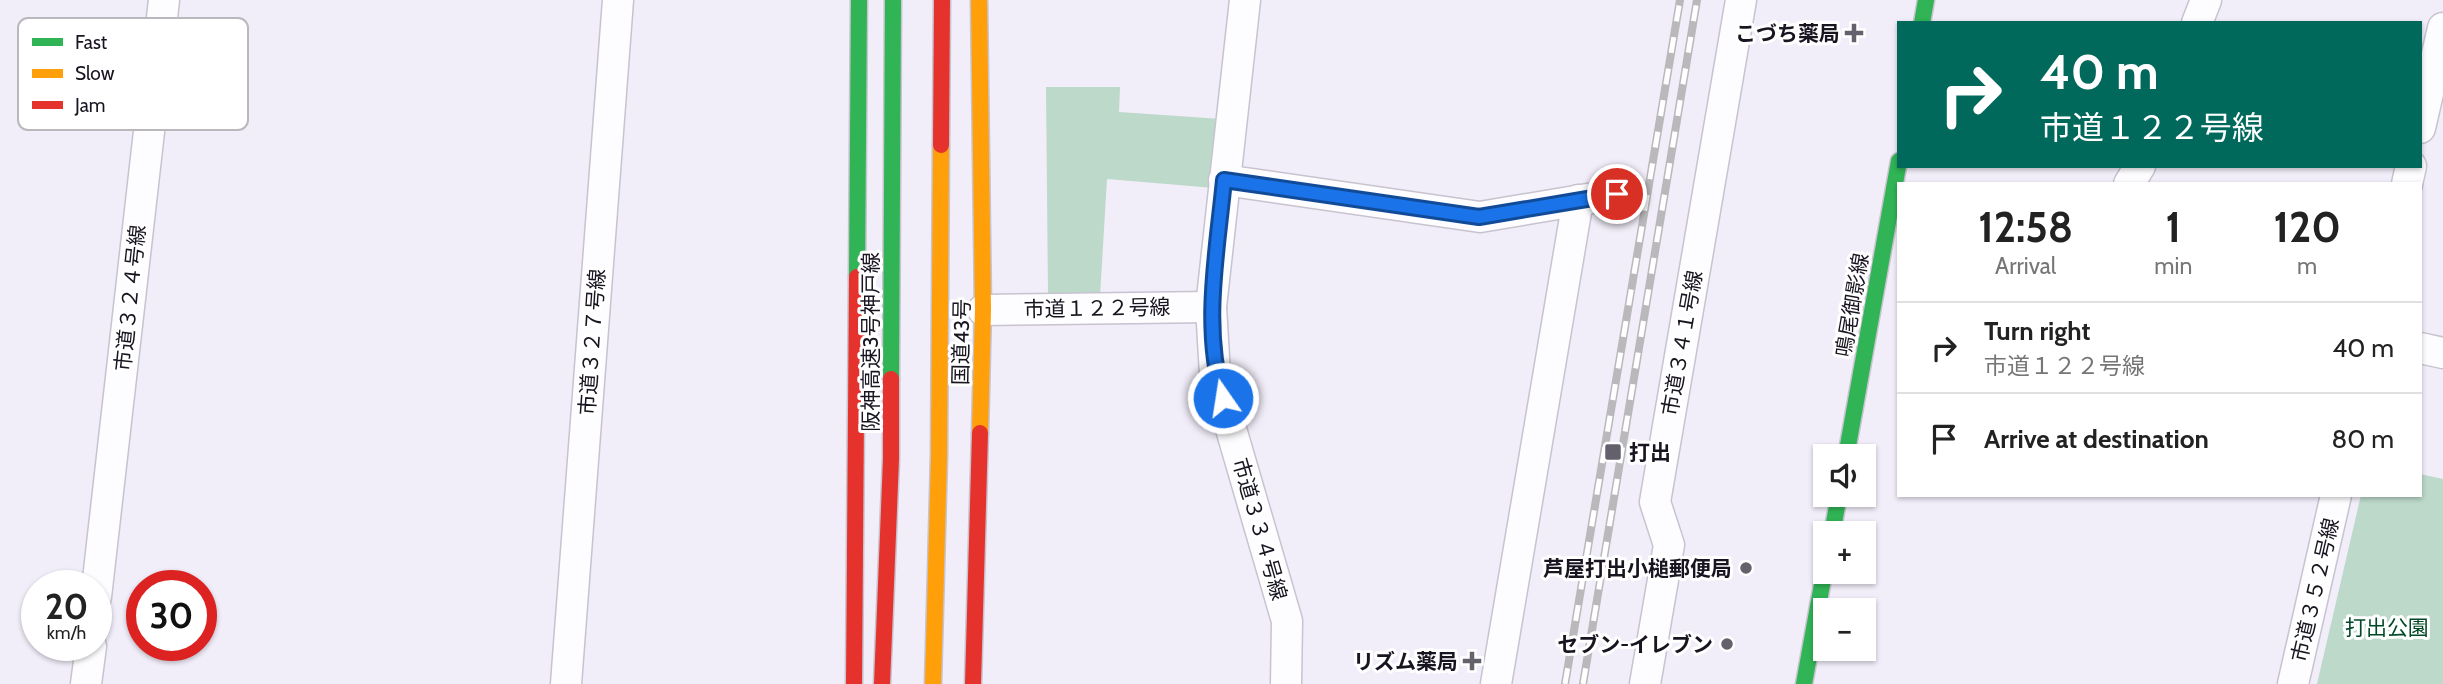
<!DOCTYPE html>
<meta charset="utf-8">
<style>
body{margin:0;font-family:Cabin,"Noto Sans JP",sans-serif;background:#f2f2f2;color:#222;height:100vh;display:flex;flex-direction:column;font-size:26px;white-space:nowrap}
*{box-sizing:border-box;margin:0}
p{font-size:23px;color:#767676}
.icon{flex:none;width:38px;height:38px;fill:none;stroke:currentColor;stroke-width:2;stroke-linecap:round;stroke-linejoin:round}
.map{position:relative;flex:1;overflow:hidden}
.panel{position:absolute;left:1897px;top:182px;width:525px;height:315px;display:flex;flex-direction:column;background:#fff;border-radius:0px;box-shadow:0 2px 5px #0004}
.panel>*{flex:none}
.banner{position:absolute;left:1897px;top:21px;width:525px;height:147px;border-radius:0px;box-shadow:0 2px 5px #0004;background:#00695c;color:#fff;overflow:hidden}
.tools{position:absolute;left:1813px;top:444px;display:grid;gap:14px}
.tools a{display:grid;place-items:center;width:63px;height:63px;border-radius:0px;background:#fff;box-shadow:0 2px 5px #0004;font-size:35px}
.speed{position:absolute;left:21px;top:570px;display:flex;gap:14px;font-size:35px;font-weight:700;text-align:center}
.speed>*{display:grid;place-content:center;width:91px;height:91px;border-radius:50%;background:#fff;box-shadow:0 2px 5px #0004;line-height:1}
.speed small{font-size:18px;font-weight:400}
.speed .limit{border:10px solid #d22;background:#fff;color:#111}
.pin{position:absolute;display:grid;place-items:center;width:60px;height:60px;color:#fff;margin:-30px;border:4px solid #fff;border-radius:50%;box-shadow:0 2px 7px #0007}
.me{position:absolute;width:77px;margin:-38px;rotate:347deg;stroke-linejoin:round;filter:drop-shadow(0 0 5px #0008)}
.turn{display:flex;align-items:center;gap:24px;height:147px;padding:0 28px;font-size:32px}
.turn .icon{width:91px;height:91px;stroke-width:2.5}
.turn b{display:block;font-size:49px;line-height:60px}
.eta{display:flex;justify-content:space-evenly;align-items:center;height:119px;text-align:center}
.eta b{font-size:42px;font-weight:700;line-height:49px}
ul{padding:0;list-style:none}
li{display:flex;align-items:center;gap:21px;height:91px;padding:0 28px;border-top:2px solid #e0e0e0}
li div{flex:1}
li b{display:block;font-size:26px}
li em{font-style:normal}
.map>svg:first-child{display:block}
.green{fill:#bcd9ca}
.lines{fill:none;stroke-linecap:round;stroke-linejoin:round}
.street-casing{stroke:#c7c3cf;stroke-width:33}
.fast-casing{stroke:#c7c3cf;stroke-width:19}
.slow-casing{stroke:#c7c3cf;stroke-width:19}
.jam-casing{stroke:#c7c3cf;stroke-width:19}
.street{stroke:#fdfcfe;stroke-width:30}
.fast{stroke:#30b455;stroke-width:16}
.slow{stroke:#ff9f0a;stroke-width:16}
.jam{stroke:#e5322d;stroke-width:16}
.rail-casing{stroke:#b9b8bb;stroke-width:8}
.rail{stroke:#fff;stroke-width:5;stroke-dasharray:16;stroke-linecap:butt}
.route-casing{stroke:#114b97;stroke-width:18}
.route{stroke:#1a73e8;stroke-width:12}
.poi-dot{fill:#64606c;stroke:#fff;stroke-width:2.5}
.labels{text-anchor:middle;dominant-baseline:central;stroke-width:6;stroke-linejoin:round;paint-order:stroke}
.poi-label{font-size:21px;font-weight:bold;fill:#181420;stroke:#fff;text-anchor:end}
.street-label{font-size:21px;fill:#181420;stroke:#fff}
.park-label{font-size:21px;fill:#004826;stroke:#fff}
.key{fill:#fff;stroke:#bab8bc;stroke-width:2}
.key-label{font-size:19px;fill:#181420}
</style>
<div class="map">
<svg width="2443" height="684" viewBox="0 0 2443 684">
<rect width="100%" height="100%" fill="#f1edf9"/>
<g class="green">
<path d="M1046,87H1120L1119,112L1221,119L1214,188L1107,179L1100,296L1048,295Z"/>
<path d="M2420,474L2443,479V684H2317L2361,495H2420Z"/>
</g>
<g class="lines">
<defs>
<g id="street">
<path d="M1245,0L1211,307L1215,374L1287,621L1286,684"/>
<path d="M2197,23L2206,0"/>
<path d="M2420,128L2443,28"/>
<path d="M1224,180L1480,217L1617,194"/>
<path d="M2129,184L2140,166"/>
<path d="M2407,184L2411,166"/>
<path d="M983,310L1211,307"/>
<path d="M2420,348L2443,353"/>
<path d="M96,597L164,0"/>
<path d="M86,684L91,646"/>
<path d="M566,684L618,0"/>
<path d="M1496,684L1578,200"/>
<path d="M1645,684L1669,545L1655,502L1741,0"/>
<path d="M2293,684L2336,495"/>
</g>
<g id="fast">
<path d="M1922,23L1926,0"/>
<path d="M857,277L859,0"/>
<path d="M891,379L893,0"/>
<path d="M1846,457L1899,161"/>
<path d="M1832,534L1839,495"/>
<path d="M1804,684L1825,568"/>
</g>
<g id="slow">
<path d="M979,0L983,310L980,433"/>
<path d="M933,684L939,456L941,145"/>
</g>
<g id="jam">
<path d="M941,145L942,0"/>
<path d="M854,684L857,277"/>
<path d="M882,684L891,459V379"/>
<path d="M973,684L980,433"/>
</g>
</defs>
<use href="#street" class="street-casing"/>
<use href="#fast" class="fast-casing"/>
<use href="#slow" class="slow-casing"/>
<use href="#jam" class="jam-casing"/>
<use href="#street" class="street"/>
<use href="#fast" class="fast"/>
<use href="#slow" class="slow"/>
<use href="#jam" class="jam"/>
<defs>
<g id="rail">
<path d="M1565,684L1680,0"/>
<path d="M1583,684L1697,0"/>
</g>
</defs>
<use href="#rail" class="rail-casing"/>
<use href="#rail" class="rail"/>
</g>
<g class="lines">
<defs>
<path id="route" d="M1223,398C1202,327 1217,253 1224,180L1479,217L1617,194"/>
</defs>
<use href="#route" class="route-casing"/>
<use href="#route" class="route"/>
</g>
<g class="poi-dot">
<path d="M1850.5 22.5h7v7h7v7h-7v7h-7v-7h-7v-7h7z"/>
<rect x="1604" y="443" width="18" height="18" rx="3.5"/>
<circle cx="1746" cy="568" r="7"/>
<circle cx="1727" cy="644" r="7"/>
<path d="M1468.5 650.5h7v7h7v7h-7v7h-7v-7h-7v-7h7z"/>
</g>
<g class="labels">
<g class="poi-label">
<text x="1840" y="33">こづち薬局</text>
<text x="1629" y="452" text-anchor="start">打出</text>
<text x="1732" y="568">芦屋打出小槌郵便局</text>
<text x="1713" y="644">セブン-イレブン</text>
<text x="1458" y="661">リズム薬局</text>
</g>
<g class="street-label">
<text transform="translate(130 298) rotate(-84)">市道３２４号線</text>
<text transform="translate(1852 305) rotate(-80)">鳴尾御影線</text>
<text transform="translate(1097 308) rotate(-1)">市道１２２号線</text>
<text transform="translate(592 342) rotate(-86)">市道３２７号線</text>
<text transform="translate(870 342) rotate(-90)">阪神高速3号神戸線</text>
<text transform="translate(961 342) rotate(-89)">国道43号</text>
<text transform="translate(1682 343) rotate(-80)">市道３４１号線</text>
<text transform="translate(1260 529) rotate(74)">市道３３４号線</text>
<text transform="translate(2315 590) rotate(-77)">市道３５２号線</text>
</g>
<g class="park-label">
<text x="2387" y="627">打出公園</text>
</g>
</g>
<rect x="18" y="18" width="230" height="112" rx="10" class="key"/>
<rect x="32" y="38" width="31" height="8" fill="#30b455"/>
<rect x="32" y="69" width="31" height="9" fill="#ff9f0a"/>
<rect x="32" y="101" width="31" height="8" fill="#e5322d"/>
<g class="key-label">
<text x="75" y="49">Fast</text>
<text x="75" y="80">Slow</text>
<text x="75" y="112">Jam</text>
</g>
</svg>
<div class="tools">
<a><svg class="icon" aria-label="sound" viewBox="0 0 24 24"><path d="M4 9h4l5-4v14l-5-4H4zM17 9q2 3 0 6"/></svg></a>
<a>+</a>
<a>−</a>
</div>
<div class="speed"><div>20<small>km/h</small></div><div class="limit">30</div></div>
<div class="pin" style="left:1617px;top:194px;background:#d93025"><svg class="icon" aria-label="arrive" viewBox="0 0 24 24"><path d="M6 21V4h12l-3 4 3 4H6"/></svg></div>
<svg class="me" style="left:1223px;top:398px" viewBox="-20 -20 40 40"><circle r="17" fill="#1a73e8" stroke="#fff" stroke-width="3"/><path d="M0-11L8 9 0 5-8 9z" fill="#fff"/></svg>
<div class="banner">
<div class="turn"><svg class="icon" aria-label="right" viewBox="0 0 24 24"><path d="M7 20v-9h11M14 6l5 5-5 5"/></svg><div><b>40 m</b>市道１２２号線</div></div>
</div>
<section class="panel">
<div class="eta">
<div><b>12:58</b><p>Arrival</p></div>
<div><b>1</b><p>min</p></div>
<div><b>120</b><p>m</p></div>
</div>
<ul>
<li><svg class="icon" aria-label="right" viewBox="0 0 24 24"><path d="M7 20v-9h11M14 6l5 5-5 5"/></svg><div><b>Turn right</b><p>市道１２２号線</p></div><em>40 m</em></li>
<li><svg class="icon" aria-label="arrive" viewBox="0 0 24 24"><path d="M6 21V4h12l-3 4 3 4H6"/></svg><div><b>Arrive at destination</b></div><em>80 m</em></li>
</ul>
</section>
</div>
